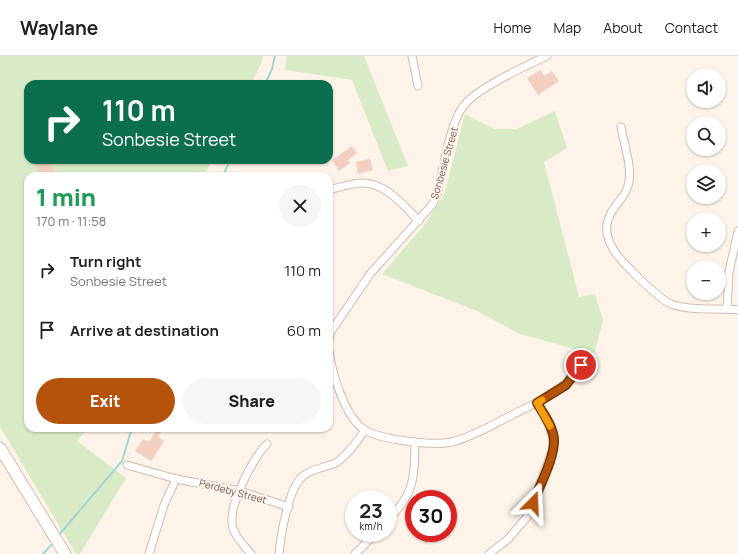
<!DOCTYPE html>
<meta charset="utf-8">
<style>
body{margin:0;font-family:Manrope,sans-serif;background:#f6f6f6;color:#222;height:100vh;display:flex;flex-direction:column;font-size:15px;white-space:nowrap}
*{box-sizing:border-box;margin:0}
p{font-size:13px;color:#767676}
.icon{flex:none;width:22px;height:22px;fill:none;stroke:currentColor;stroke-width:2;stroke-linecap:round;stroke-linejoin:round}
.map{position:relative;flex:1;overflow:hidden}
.details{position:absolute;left:24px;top:116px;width:309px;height:260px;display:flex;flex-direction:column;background:#fff;border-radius:12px;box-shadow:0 1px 3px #0004}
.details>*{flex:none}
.hud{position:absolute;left:24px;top:24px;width:309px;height:84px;border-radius:12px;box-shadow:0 1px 3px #0004;background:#0b6e4f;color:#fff;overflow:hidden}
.controls{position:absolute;left:686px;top:12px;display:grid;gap:8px}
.controls a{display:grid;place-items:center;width:40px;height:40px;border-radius:50%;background:#fff;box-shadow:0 1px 3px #0004;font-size:20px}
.speed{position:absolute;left:345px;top:434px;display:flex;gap:8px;font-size:20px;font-weight:700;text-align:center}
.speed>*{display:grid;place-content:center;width:52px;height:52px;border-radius:50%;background:#fff;box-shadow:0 1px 3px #0004;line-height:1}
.speed small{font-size:10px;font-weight:400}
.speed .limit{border:6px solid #d22;background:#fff;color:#111}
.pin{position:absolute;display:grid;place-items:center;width:34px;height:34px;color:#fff;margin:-17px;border:2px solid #fff;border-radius:50%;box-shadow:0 1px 4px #0007}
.me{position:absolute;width:44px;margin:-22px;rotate:21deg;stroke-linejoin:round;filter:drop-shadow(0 0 3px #0008)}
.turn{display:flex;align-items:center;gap:14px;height:84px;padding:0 12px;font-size:18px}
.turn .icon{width:52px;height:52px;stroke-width:2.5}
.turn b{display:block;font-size:28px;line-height:34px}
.round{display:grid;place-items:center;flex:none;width:42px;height:42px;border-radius:21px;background:#f6f6f6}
.summary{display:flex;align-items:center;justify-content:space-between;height:68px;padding:0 12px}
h1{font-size:24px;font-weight:800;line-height:30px;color:#1e9e55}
.action{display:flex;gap:8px;margin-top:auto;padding:8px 12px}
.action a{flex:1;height:46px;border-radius:24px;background:#b45309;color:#fff;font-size:16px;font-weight:800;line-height:46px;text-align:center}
.action a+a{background:#f6f6f6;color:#222}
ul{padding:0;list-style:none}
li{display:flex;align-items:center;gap:12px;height:60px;padding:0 12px}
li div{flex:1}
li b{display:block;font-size:15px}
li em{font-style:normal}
header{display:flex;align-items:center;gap:24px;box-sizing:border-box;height:56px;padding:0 20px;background:#fff;border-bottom:1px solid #e0e0e0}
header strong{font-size:19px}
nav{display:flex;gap:22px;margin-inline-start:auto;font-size:14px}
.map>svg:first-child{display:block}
.grass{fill:#d9ebc6}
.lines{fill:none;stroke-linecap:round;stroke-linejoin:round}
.stream{stroke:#a3d6d9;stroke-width:2}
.building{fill:#f2cfc0}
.minor-casing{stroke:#d2bcb1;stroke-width:9}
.secondary-casing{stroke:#d5bbae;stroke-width:13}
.minor{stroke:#fff;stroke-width:7}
.secondary{stroke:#fff;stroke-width:11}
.route-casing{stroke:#753606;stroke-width:10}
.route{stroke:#b45309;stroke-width:7}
.slow{stroke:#f59e0b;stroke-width:7}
.labels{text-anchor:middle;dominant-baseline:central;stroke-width:4;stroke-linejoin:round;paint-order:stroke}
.street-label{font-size:10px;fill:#78574c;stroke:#fff7f0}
</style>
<header>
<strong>Waylane</strong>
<nav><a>Home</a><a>Map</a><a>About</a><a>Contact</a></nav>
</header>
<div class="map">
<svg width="738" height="498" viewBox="0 0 738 498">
<rect width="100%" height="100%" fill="#fdf3e9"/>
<g class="grass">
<path d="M0,0H263L261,8L251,28H28V104H212L204,120H28V372H88L77,385L126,422L80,498H76L0,371Z"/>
<path d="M287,0H364L408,110L388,115L352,24L285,14Z"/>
<path d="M555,55L567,92L544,106L579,241L595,238L603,264L594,298L520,278L477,255L382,218L425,168L444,139L465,58L495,73H517Z"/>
</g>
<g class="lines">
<g class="stream">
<path d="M265,28L272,13L275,0"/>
<path d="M223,120L230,104"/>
<path d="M58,480L122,405L132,372"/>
<path d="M43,498L53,487"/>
</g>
</g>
<g class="building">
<path d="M541,14L544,20L552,15L559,25L538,39L527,22Z"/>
<path d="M352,90L357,97L348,104L350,107L339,115L332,104Z"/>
<path d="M370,103L373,114L358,118L356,106Z"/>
<path d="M43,104H48L58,120H41L35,109Z"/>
<path d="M157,373L161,376L158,381L164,385L151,405L135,395L143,383L149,386Z"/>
</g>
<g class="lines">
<defs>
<g id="minor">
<path d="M412,0L418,30"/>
<path d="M621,71C624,90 636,119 625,137C619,147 609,155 607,168C606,176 608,184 612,191C618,204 658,242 671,248C689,255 718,252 738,254"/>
<path d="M329,134C340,131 352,127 363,127C386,127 404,150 419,165"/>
<path d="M727,253L729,216L738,175"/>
<path d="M329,284L330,277L370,218L432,149L437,139C443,116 449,66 465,48C480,31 525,10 547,0"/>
<path d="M329,295C332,317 345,362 365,374C377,381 393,383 406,385C421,387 437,389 452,386C472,381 492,369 510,360C539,345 562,337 581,309"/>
<path d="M127,409L176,423L240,435L289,451"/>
<path d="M388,464C415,436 414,424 415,386"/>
<path d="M149,498L164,449L176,423"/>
<path d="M251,498C244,489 232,478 232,466C230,447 253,402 267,388"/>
<path d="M279,498C281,479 288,432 303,420C313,412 326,412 337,406C349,398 357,385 365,374"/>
<path d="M355,498L376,477"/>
<path d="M489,498L508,483L527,461L553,393C554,375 546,362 537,347"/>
</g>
<path id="secondary" d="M0,392L65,498"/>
</defs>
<use href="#minor" class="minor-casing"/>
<use href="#secondary" class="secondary-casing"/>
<use href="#minor" class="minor"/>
<use href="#secondary" class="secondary"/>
</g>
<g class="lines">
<defs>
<path id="route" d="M533,447C540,429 555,401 554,383C553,370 543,357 537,347L566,329L581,309"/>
</defs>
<use href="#route" class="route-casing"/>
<use href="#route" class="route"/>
<path class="slow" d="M542,344L537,347L550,370"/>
</g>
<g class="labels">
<g class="street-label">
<text transform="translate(444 107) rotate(-74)">Sonbesie Street</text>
<text transform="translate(233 435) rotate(15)">Perdeby Street</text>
</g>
</g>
</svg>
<div class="controls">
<a><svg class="icon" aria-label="sound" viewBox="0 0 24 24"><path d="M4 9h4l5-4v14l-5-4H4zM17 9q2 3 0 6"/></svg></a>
<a><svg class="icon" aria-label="search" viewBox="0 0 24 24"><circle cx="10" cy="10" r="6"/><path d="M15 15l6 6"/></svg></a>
<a><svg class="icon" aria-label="layers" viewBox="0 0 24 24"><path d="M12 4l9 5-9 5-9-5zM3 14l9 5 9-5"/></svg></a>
<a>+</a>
<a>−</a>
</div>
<div class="speed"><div>23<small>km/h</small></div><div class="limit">30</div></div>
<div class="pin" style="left:581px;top:309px;background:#d93025"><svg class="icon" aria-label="arrive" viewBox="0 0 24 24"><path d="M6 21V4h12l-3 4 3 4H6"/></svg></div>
<svg class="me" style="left:533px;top:447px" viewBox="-20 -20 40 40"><path d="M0-17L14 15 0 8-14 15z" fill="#b45309" stroke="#fff" stroke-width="4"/></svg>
<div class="hud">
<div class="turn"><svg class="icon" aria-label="right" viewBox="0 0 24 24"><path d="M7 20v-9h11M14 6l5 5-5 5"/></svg><div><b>110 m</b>Sonbesie Street</div></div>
</div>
<section class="details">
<div class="summary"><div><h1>1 min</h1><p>170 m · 11:58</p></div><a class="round"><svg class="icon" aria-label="close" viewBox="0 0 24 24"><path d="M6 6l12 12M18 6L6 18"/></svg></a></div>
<ul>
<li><svg class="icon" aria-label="right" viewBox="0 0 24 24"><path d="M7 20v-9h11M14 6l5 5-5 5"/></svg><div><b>Turn right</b><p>Sonbesie Street</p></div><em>110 m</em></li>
<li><svg class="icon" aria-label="arrive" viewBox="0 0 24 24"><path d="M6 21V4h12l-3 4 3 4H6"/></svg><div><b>Arrive at destination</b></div><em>60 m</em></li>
</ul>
<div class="action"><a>Exit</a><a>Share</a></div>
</section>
</div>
